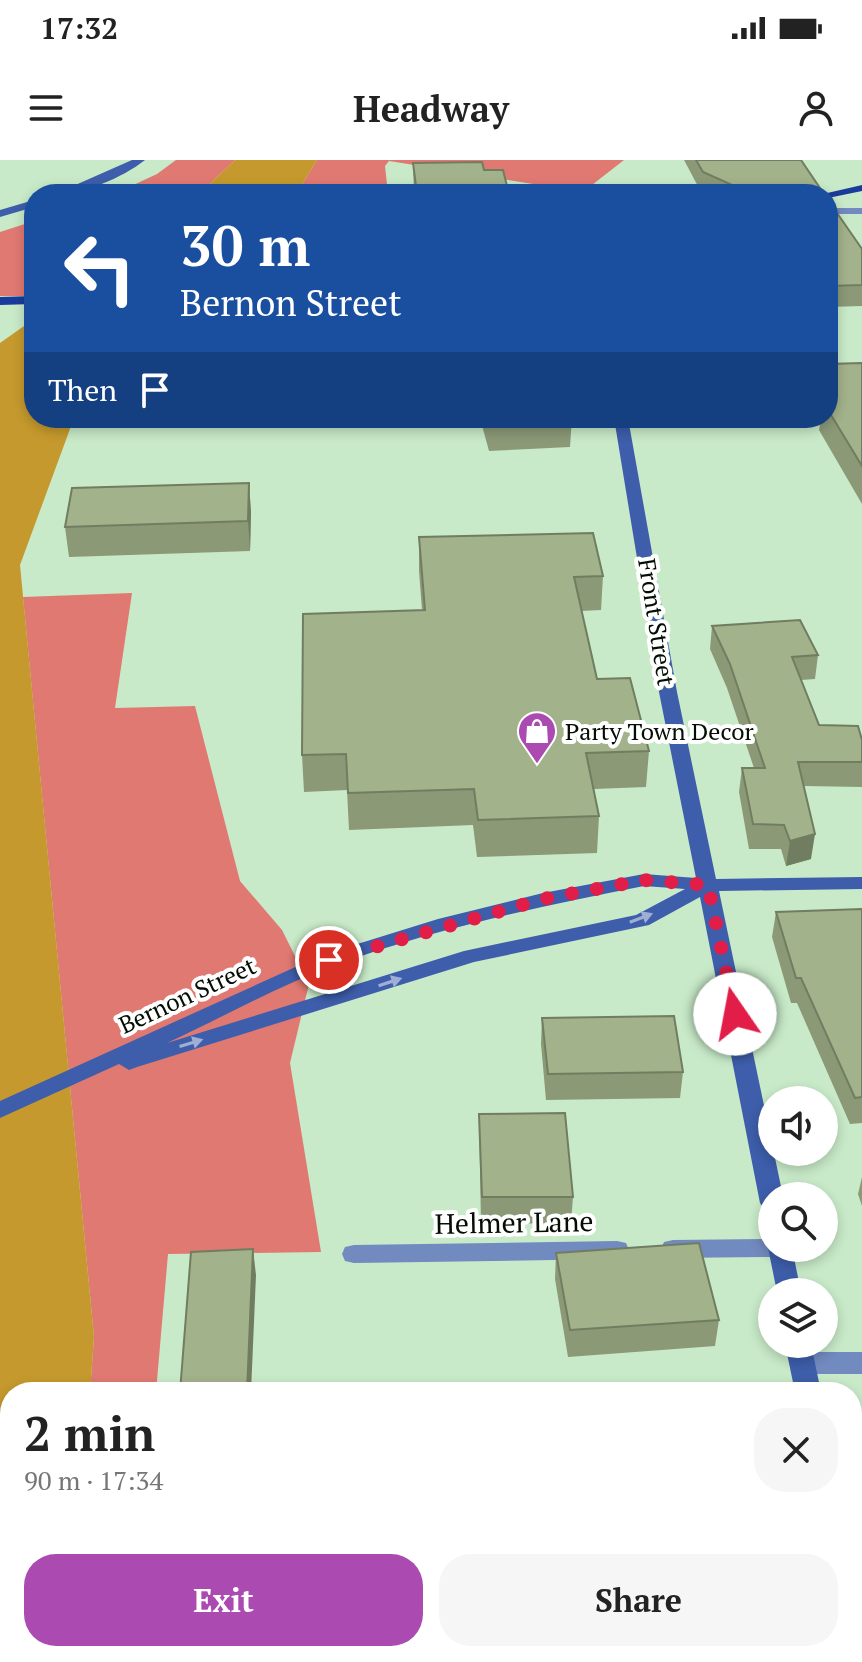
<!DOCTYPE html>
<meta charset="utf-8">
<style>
body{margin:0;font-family:"PT Serif",serif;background:#f6f6f6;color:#222;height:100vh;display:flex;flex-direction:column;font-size:30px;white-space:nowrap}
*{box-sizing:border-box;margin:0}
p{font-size:26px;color:#767676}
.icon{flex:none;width:44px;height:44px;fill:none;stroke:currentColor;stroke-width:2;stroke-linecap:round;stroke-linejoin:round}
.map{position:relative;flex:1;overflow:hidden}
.sheet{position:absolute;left:0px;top:1222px;width:862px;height:280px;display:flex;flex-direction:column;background:#fff;border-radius:32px 32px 0 0;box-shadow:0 4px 12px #0003}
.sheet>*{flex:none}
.guide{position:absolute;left:24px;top:24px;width:814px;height:244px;border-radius:32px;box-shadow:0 4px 12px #0003;background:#1a4fa0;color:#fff;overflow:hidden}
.buttons{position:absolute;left:758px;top:926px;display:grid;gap:16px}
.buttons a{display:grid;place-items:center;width:80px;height:80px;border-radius:50%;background:#fff;box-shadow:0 4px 12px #0003;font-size:40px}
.pin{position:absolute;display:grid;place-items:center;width:68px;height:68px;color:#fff;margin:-34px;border:4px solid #fff;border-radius:50%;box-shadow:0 2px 8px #0007}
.me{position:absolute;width:88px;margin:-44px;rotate:348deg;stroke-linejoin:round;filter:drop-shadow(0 0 6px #0008)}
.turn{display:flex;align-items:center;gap:28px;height:168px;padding:0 24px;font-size:36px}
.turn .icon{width:104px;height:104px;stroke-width:2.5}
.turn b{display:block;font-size:56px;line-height:68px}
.then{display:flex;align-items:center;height:76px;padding:0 24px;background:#0003;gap:16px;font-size:30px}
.round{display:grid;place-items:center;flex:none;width:84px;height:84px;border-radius:32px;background:#f6f6f6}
.overview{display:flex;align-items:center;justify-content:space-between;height:136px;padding:0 24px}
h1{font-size:48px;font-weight:600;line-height:60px}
.primary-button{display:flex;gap:16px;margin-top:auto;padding:16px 24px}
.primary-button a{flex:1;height:92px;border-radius:32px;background:#ab4ab1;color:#fff;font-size:32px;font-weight:600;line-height:92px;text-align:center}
.primary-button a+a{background:#f6f6f6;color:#222}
.status{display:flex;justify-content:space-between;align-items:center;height:56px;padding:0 40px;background:#fff;direction:ltr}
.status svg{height:22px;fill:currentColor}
header{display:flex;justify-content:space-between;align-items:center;height:104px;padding:0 24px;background:#fff;font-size:36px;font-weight:600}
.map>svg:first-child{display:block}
.forest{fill:#e07971}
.water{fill:#c5992d}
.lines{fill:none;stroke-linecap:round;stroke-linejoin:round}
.street{fill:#718abf;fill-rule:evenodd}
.secondary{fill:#3e5eab;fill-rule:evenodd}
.primary{fill:#1b3b9c;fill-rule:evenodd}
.wall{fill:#8b9977}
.shaded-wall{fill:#717d61}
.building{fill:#a2b28a;stroke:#717d61;stroke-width:2}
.oneway{fill:#9eaed5}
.route{stroke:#e11d48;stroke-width:14;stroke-dasharray:0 25.2}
.labels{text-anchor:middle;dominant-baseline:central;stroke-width:8;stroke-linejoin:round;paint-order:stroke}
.street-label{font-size:24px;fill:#040e05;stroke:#fff}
.poi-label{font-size:24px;fill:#040e05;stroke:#fff;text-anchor:start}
.near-street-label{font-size:28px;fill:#040e05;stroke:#fff}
</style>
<div class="status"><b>17:32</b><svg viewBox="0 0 49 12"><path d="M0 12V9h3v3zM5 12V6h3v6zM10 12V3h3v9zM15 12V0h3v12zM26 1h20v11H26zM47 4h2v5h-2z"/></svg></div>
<header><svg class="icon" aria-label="menu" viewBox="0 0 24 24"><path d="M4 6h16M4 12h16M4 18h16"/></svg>Headway<svg class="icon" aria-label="person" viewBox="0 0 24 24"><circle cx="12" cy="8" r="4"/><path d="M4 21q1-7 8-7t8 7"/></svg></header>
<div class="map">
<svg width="862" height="1502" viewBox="0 0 862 1502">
<rect width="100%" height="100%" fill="#c8eac8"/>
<g class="forest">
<path d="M176,0H235L199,34H114L157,14Z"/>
<path d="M317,0H624L583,32L389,1L385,6L388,34H296Z"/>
<path d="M34,61V136H0V72Z"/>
<path d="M132,433L115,548L195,546L240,721L282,770L309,824L290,903L321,1092L168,1094L156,1232H90L94,1177L23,437Z"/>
<path d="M71,1492H209V1502H70Z"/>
</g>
<g class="water">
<path d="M235,0H317L296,34H199Z"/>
<path d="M34,159V258H74L20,405L94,1177L90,1232H10V1492H71L70,1502H0V183Z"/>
</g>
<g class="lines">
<g class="street">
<rect x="828" y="48" width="34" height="6"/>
<path d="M772,1079V1088H784L781,1095L772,1097L673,1098L664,1096L661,1089L664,1082L673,1080Z"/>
<path d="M617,1081L626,1083L629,1090L626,1097L617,1099L354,1103L345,1101L342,1094L345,1087L354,1085Z"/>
<path d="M802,1192H862V1214H802L793,1210L789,1203L793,1196Z"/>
</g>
<g class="secondary">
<path d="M132,0H145C122,18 84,34 55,34Z"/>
<path d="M34,40V47L0,57V50Z"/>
<path d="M614,258H628L677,532L716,719L862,717V729L719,731L783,1036H772V1052L764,1049L760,1043L700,737L649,765L474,802L137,907L129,910L119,904L0,958V941L322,795L438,759L543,733L644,714L696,718L659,532ZM644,726L685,729L636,755L464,791L167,883C223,857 280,825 338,804C438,768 541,746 644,726Z"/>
<path d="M772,1081V1088H792L801,1132H777L768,1088Z"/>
<path d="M785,1184H811L821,1232H795Z"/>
<path d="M852,1439L862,1442V1502H848L845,1492H852Z"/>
</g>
<g class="primary">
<path d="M862,25V31L828,38V34H823Z"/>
<path d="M34,136V144L0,145V137Z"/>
</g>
</g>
<g class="wall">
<path d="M684,0H801L824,34H705L701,32Z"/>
<path d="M413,3L484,10L509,34H414Z"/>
<path d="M828,40L862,89V146L828,147Z"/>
<path d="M862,203V344L819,270L821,258H828V204Z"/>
<path d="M480,258H572L570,287L489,291Z"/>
<path d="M249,323L251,353L250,391L69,397L65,367Z"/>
<path d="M419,377L603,416L601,450L581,451L597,519L649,591L646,627L594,629L599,656L597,693L477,697L473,665L349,670L347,630L304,632L302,595L422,450L419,411Z"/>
<path d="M712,466L818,495L815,519L801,520L819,565L862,580V627L804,626L811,699L786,706L781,689H749L739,632L742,608H754L727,528L710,489Z"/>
<path d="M862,749V963L850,964L797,843H791L772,777L776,752Z"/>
<path d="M542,858L683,912L680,938L546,940L541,884Z"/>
<path d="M479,954L573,1037L571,1063L481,1064Z"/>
<path d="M862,1017V1046L858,1034Z"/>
<path d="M556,1093L719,1160L715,1186L568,1197L555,1119Z"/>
<path d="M342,1492H446V1502H343Z"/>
<path d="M607,1492H788L790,1502H608Z"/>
</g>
<g class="shaded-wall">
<path d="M249,323L251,353L250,391L248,361Z"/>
<path d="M815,674L811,699L786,706L790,681Z"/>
<path d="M253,1089L256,1115L251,1232H247Z"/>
</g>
<g class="building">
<path d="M696,0H801L824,34H752L703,12Z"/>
<path d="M482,2L484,10H503L509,34H417L413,3Z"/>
<path d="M828,40L862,89V125L828,126V70H833L828,68Z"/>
<path d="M862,203V306L828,250V242L834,241L828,232V204Z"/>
<path d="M489,258H572L490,262Z"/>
<path d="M249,323L248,361L65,367L72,328Z"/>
<path d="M593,373L603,416L574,417L597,519L630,518L649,591L586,593L599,656L478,660L474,629L348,633L346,594L302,595L303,454L425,450L419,377Z"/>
<path d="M800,460L818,495L792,497L819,565L858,566L862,580V602H798L815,674L790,681L784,665L753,664L742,608H765L730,504L712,466Z"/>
<path d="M862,749V937L855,938L801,818H796L776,752Z"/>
<path d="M674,856L683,912L548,914L542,858Z"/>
<path d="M565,953L573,1037H482L479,954Z"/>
<path d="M699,1083L719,1160L570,1170L556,1093Z"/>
<path d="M253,1089L247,1232H180L191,1092Z"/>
<path d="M342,1492H446V1495L342,1497Z"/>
<path d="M612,1492H788L790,1502H614Z"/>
</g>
<defs><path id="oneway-solid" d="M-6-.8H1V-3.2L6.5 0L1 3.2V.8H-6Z" transform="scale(2)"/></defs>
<g class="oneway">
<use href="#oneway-solid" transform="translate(641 758) rotate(-21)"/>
<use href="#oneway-solid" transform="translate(390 822) rotate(-18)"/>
<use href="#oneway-solid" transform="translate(191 883) rotate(-17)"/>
</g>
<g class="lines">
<path class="route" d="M329,800L543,739L644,720L708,725L735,854"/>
</g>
<defs>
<symbol id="shop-pin" viewBox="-11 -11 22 30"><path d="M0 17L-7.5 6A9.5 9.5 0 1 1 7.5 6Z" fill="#ab4ab1" stroke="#fff"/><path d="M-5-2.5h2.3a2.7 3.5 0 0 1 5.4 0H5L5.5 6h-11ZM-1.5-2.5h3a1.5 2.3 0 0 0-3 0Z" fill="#fff"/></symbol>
</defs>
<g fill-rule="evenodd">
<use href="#shop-pin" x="515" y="549" width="44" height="60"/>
</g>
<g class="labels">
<g class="street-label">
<text transform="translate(657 462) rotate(81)">Front Street</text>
<text transform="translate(187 835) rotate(-25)">Bernon Street</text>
</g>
<g class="poi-label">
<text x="565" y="571">Party Town Decor</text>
</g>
<g class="near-street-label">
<text transform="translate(514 1062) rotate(-1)">Helmer Lane</text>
</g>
</g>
</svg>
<div class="buttons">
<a><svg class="icon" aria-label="sound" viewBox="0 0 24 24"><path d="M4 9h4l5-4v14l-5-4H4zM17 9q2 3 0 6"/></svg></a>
<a><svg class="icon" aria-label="search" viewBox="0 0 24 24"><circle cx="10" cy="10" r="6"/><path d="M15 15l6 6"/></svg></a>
<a><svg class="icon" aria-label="layers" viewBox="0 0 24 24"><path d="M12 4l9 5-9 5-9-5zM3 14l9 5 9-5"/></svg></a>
</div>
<div class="pin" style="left:329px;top:800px;background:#d93025"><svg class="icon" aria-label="arrive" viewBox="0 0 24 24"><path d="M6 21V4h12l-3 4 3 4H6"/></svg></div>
<svg class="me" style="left:735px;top:854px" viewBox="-20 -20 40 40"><circle r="19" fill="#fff"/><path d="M0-13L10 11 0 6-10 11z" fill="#e11d48"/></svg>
<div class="guide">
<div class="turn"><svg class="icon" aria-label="left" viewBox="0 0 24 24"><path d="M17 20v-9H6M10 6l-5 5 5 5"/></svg><div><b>30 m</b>Bernon Street</div></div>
<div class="then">Then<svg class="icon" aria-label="arrive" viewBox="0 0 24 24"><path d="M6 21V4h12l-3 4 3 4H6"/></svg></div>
</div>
<section class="sheet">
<div class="overview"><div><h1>2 min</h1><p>90 m · 17:34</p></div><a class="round"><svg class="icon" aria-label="close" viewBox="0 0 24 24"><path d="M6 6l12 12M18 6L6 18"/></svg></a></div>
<div class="primary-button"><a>Exit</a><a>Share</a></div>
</section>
</div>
